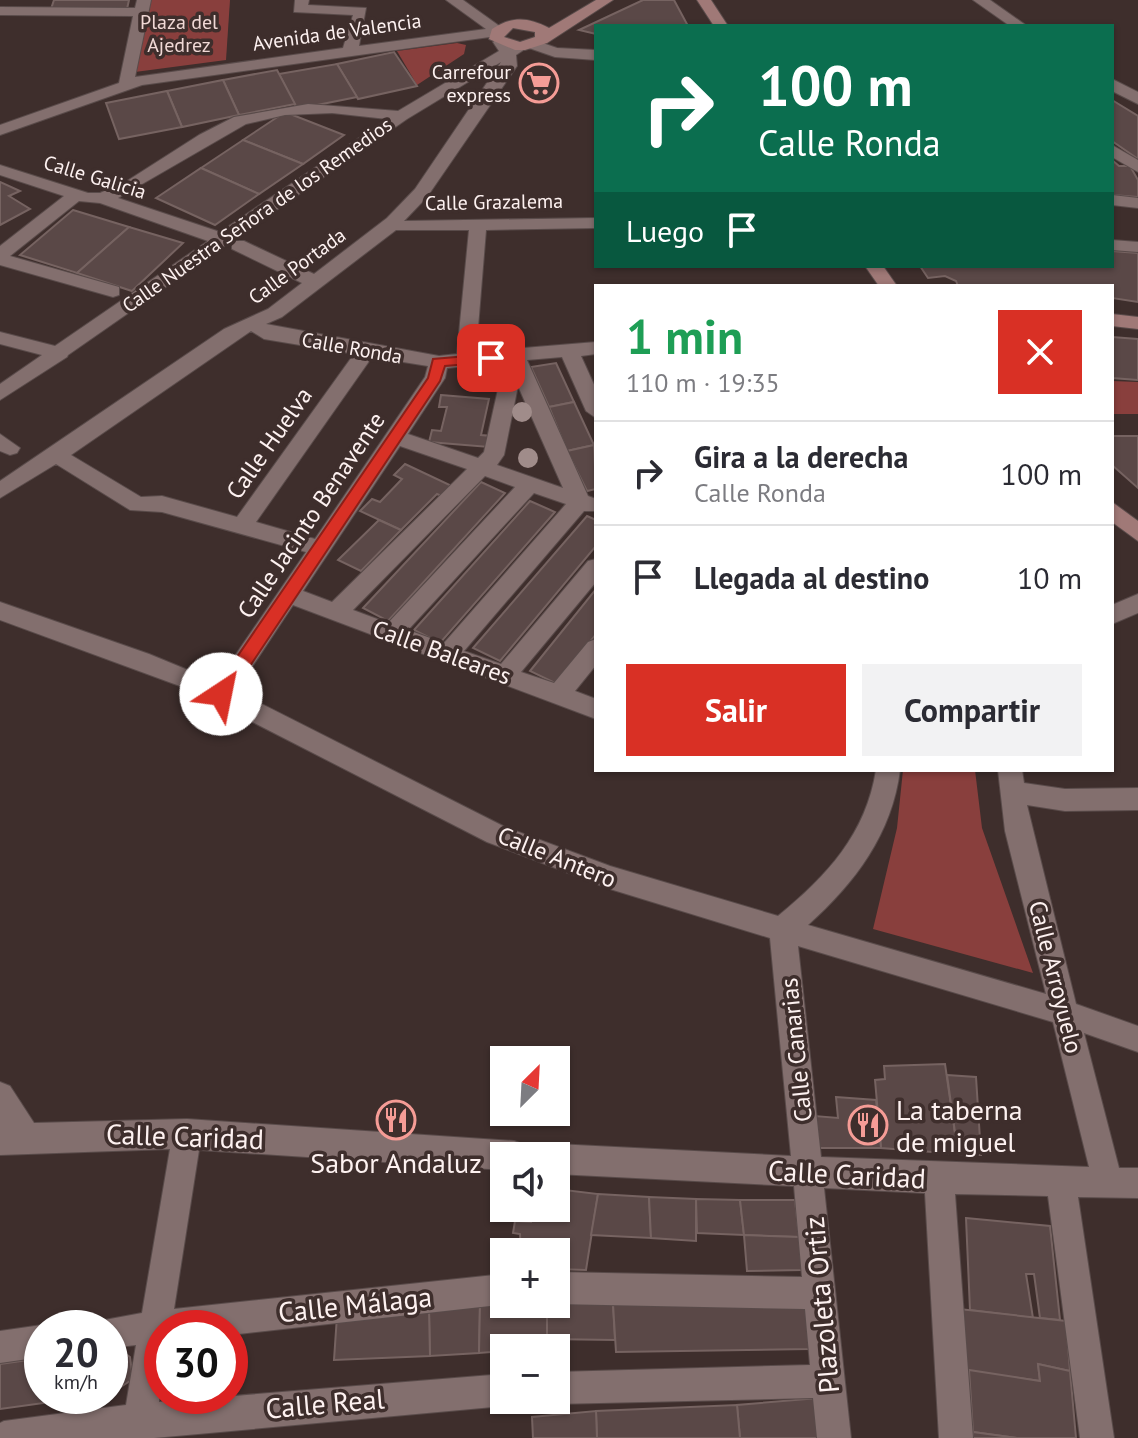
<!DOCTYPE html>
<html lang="es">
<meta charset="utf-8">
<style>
body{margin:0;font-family:"PT Sans",sans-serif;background:#f2f2f3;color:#2b2b33;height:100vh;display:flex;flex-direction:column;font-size:30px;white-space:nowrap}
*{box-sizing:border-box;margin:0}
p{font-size:26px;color:#7c7c81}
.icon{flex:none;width:44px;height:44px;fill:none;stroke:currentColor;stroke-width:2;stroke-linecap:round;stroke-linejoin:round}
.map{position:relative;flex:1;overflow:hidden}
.panel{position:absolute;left:594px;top:284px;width:520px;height:488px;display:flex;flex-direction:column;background:#fff;border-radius:0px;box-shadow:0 2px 6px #0004}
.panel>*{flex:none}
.guide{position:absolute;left:594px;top:24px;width:520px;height:244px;border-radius:0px;box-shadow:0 2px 6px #0004;background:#0b6e4f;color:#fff;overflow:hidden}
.needle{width:52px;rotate:24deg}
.fabs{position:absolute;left:490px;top:1046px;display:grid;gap:16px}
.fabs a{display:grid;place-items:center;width:80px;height:80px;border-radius:0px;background:#fff;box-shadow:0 2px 6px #0004;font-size:40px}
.speed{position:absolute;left:24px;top:1310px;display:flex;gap:16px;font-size:40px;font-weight:700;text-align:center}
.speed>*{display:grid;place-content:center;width:104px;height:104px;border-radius:50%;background:#fff;box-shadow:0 2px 6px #0004;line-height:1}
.speed small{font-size:20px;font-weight:400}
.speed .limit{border:12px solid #d22;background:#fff;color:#111}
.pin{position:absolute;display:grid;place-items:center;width:68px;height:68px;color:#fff;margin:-34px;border-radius:16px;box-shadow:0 4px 12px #0006}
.me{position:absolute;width:88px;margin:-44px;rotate:34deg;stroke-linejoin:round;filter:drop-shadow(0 0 6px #0008)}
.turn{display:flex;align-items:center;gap:28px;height:168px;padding:0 32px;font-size:36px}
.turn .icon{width:104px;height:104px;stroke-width:2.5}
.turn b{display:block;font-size:56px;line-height:68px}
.then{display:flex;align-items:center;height:76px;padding:0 32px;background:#0003;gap:16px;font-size:30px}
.round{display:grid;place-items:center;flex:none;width:84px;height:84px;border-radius:0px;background:#f2f2f3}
.headline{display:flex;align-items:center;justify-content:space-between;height:136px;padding:0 32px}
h1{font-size:48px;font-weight:800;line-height:60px;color:#1e9e55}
.button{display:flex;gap:16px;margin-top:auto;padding:16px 32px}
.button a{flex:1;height:92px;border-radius:0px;background:#d93025;color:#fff;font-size:32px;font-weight:800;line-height:92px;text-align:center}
.button a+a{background:#f2f2f3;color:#2b2b33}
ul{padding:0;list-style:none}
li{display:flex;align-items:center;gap:24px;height:104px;padding:0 32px;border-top:2px solid #e1e1e2}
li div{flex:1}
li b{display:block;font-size:30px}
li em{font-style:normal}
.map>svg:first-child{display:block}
.green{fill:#893f3d}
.building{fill:#5a4847;stroke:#766361;stroke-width:2}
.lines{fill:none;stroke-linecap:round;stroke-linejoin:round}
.street-casing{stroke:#594b4a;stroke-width:2}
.secondary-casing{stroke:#594b4a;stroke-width:2}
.street{fill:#836f6e;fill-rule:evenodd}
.secondary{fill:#a07977;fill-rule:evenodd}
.tree{fill:#a08c8a}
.route{fill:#d93025;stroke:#8d1f18;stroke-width:2}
.labels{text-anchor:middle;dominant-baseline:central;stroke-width:7;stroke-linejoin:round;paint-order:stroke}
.far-park-label{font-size:20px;fill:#f1d9d6;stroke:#3e2e2c}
.far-street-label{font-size:20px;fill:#fdf1f0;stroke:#3e2e2c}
.far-poi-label{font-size:20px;fill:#fdf1f0;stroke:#3e2e2c;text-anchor:end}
.street-label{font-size:24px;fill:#fdf1f0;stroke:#3e2e2c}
.near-poi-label{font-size:28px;fill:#fdf1f0;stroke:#3e2e2c;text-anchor:start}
.near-street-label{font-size:28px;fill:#fdf1f0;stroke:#3e2e2c}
</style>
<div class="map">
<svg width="1138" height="1438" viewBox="0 0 1138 1438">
<rect width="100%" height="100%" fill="#3e2e2c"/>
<g class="green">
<path d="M151,0H230L226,60L135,72Z"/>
<path d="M457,43L466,45L464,54L417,85L397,51Z"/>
<path d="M1112,381L1138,382V414H1112Z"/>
<path d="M903,770H975L982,828L1033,973L873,929L897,828Z"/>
</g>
<g class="building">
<path d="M54,0H129L127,9L50,12Z"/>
<path d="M643,0H674L688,26H596V34L579,30Z"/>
<path d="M394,52L417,86L358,99L337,64Z"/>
<path d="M337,64L357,97L297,109L279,74Z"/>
<path d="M277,70L295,104L239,115L223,80Z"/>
<path d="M223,80L239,115L182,127L167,91Z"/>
<path d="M167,91L182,127L119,139L106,103Z"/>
<path d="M1112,100L1138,116V159L1112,141Z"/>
<path d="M285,112L344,135L303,164L243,140Z"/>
<path d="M243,140L303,164L259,194L201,168Z"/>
<path d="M1112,160L1119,166H1130L1138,180V197L1112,195Z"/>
<path d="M201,168L259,194L215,225L156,198Z"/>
<path d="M0,182L20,191L9,196L30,209L0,225Z"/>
<path d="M73,210L129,227L77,273L20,255Z"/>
<path d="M129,227L183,243L132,291L77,273Z"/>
<path d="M1112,251L1138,253V302L1112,298V286H958L956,281L945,276L928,278L920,266H1112Z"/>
<path d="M1112,337L1138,339V380L1112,378Z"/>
<path d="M556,363L574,402L549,407L531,367Z"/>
<path d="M441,395L489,399L481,435L492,436L489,447L429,442L432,430L441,431L447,407H439Z"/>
<path d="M574,402L594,445L567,451L549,407Z"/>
<path d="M1112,436H1138V488L1112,465Z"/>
<path d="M594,445L596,489L587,491L567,451Z"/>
<path d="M405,464L454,487L444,497L437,494L401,530L360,511L372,499L380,502L402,479L394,475Z"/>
<path d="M481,482L505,493L388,621L363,608Z"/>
<path d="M530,501L555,512L440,643L414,630Z"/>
<path d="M587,516L596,520V546L500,661L473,648Z"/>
<path d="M379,520L401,530L361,571L338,560Z"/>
<path d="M596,589V634L557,684L530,671Z"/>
<path d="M945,1064L958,1154L881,1148L875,1080L885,1079L884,1066Z"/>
<path d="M947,1075L976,1077L981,1155L958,1154Z"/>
<path d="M836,1097L876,1100L881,1148H817L815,1116L838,1118Z"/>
<path d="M556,1189L598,1194L586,1270L556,1269V1252H521L520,1234L513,1233L515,1221L531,1222L532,1208H556Z"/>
<path d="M598,1194L649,1197L651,1238L591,1235Z"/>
<path d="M649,1197L696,1199V1241L651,1238Z"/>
<path d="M696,1199L740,1200L744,1235L697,1233Z"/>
<path d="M740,1200H795L799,1237L744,1235Z"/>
<path d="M966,1218L1050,1226L1060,1320L1040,1318L1034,1274H1026L1033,1318L970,1310Z"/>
<path d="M744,1235L799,1237L802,1270L747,1271Z"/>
<path d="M480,1304L479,1353L430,1356L429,1310Z"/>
<path d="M480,1304H547L548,1348H504V1351L479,1353Z"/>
<path d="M547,1304H613L615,1340L547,1339Z"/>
<path d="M613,1304L808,1305L809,1349L616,1352Z"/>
<path d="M959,1309L1066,1321L1070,1371L1038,1364L1040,1381L962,1370Z"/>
<path d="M429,1310L430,1356L334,1360L337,1316Z"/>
<path d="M119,1349L130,1357L132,1372L130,1381L110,1394V1350Z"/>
<path d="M42,1358V1396H94L0,1409V1364Z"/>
<path d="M1038,1364L1070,1371L1076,1438H1017L973,1432L969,1370L1040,1381Z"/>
<path d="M819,1398L823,1438H740L737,1405Z"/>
<path d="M737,1405L740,1438H597L596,1411Z"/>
<path d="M596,1411L597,1438H533L532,1417Z"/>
<path d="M973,1432L1017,1438H973Z"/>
</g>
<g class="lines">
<defs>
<g id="street">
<path d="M137,0H151L135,77L343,48L353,15L294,12L295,0H309L308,5L366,8L359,46L486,29L446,0H463L505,30L497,36L142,85L0,135V125L119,83L133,16L0,15V7L135,8Z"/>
<path d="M973,0H990L1027,26H1010Z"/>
<path d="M496,39H506L511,46L520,42L528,47L516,55L517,66L427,197L404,221L596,218V228L486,230L476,352L596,342V354L581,356L596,389V418L586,411L562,357L527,360L588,496L596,499V511H584L464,651L501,664L588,561L596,559V582L521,672L554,683L588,642L596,639V665L575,691L596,699V719L293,605L236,691L505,827L610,866L778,916C827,876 866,834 876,770H900C892,834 855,883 808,925L1046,994L1005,831L998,770H1022L1024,783L1065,789L1138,788V810L1065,811L1027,805L1076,1004L1138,1026V1052L1084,1033L1119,1168H1138V1198L1078,1197L1114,1438H1080L1048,1196L955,1194L973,1438H939L925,1193L824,1188L851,1438H817L813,1398L556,1404L545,1400H556V1372L810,1365L805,1309L556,1304V1272L802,1277L794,1186L556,1174V1156H542L545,1148L556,1144L791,1156L770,938L610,889L487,842L188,689L0,620V602L149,654L217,682L306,552L162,512L130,510L56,464L0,498V481L224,329L268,309L302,283L232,249V241H244L314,274L387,218L415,189L501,62L407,119L68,355L67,357L0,400V384L42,355L0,344V332L55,346L208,241L100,203L79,201L10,256L119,287V295L113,297L0,265V246L64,196L0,175V165L88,193H100L127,181L199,135L234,117L308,104L398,111L499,51L493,42ZM332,113L387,119L220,232L118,198L246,124L285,115ZM396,230H469L457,354L439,356L266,324L282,317ZM251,331L264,339L354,354L237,517L162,496L141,497L71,455ZM372,357L428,366L425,377L315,539L256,522ZM504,362L484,452L478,458L408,434L445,378L447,368ZM518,386L563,488L497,465L504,455ZM400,446L467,469L332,602L303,591ZM485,476L515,487L388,623L353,610ZM534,493L566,504L444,643L408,630ZM798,946L1053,1022L1089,1167L821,1157Z"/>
<path d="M534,40L557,48L596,50V60L555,57L529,48V42Z"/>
<path d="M1112,79L1138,92V104L1112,91Z"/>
<path d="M1112,145L1138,160V172L1112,157Z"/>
<path d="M1112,195L1138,198V208L1112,205Z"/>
<path d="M1112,240L1138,242V252L1112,250Z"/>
<path d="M0,434L20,448L17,453L10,455L0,451Z"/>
<path d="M1138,594V613L1112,624V605Z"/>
<path d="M0,1082L10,1086L34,1123L187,1119L514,1141L525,1145L529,1156H504V1170L199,1150L174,1309L504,1274V1304H508L230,1335V1328H162L159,1402L504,1374V1400L516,1402L504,1406L154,1438H0V1423L4,1421L126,1405L136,1345L110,1348V1328H96L99,1321L142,1313L170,1149L0,1155Z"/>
<path d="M42,1325L49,1328H42V1357L0,1363V1331Z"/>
</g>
<g id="secondary">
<path d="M596,0H613L547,43L525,50H515L489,39L492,29C512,16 528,17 549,28ZM513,28L535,32V37L520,42L504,37Z"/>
<path d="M697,0H711L728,26H714Z"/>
<path d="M865,266H883L897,286H879Z"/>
<path d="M1112,314L1138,317V329L1112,326Z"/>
<path d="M1112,502L1138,521V541L1112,522Z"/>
</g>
</defs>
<use href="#street" class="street-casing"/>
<use href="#secondary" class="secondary-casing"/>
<use href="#street" class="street"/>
<use href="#secondary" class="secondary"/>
</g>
<g class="tree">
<circle cx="522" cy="412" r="10"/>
<circle cx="528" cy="458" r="10"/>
</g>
<path class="route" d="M491,354L496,355V362L445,366L440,381L228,699H215V689L428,378L433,359Z"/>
<defs>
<symbol id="supermarket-ring" viewBox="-11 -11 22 22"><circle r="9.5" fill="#3e2e2c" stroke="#f59c96" stroke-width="1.5"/><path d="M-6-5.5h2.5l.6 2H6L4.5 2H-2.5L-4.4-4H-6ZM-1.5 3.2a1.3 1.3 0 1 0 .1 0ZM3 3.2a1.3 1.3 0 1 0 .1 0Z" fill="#f59c96"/></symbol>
<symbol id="restaurant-ring" viewBox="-11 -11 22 22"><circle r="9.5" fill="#3e2e2c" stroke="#f59c96" stroke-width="1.5"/><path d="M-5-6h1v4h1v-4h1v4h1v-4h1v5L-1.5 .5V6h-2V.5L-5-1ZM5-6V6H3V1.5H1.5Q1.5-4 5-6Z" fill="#f59c96"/></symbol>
</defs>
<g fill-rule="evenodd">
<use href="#supermarket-ring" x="517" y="61" width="44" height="44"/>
<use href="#restaurant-ring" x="374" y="1098" width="44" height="44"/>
<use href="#restaurant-ring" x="846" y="1103" width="44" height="44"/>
</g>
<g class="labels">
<g class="far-park-label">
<text x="179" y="22">Plaza del<tspan x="179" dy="23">Ajedrez</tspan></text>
</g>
<g class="far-street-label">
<text transform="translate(337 32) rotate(-8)">Avenida de Valencia</text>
<text transform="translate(95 177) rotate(17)">Calle Galicia</text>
<text transform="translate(494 202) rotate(-1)">Calle Grazalema</text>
<text transform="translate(257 215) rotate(-35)">Calle Nuestra Señora de los Remedios</text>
<text transform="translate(297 266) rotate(-36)">Calle Portada</text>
<text transform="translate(352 348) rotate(10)">Calle Ronda</text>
</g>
<g class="far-poi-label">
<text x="511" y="72">Carrefour<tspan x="511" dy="23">express</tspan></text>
</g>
<g class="street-label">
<text transform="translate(269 443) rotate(-55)">Calle Huelva</text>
<text transform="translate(311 515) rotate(-56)">Calle Jacinto Benavente</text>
<text transform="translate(442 652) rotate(20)">Calle Baleares</text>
<text transform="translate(557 857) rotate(22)">Calle Antero</text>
<text transform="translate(1056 977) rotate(76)">Calle Arroyuelo</text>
<text transform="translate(796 1050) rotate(-96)">Calle Canarias</text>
</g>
<g class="near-poi-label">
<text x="896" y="1109">La taberna<tspan x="896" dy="32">de miguel</tspan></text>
<text x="396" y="1162" text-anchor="middle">Sabor Andaluz</text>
</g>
<g class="near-street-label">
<text transform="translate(185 1136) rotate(2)">Calle Caridad</text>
<text transform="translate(847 1174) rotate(3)">Calle Caridad</text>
<text transform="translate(355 1304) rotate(-6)">Calle Málaga</text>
<text transform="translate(821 1305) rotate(-95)">Plazoleta Ortiz</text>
<text transform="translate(325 1403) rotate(-5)">Calle Real</text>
</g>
</g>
</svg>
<div class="fabs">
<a><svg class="needle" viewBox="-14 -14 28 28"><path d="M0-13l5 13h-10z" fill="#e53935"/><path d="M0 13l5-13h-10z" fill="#7c7c81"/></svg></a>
<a><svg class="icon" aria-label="sound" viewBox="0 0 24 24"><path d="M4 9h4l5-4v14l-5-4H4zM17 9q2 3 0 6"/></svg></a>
<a>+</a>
<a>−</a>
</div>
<div class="speed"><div>20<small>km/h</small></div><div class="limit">30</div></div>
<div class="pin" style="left:491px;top:358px;background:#d93025"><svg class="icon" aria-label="arrive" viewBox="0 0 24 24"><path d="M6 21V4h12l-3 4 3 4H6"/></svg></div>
<svg class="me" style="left:221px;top:694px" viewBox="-20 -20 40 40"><circle r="19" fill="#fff"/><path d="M0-13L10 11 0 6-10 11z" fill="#d93025"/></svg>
<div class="guide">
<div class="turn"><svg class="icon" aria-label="right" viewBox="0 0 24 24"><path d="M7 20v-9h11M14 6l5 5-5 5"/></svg><div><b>100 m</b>Calle Ronda</div></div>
<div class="then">Luego<svg class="icon" aria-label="arrive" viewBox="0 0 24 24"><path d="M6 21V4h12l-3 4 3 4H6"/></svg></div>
</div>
<section class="panel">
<div class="headline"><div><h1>1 min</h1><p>110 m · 19:35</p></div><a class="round" style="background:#d93025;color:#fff"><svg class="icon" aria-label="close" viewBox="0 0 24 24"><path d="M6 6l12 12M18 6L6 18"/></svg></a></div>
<ul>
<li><svg class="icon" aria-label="right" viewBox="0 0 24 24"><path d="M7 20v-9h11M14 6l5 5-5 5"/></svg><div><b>Gira a la derecha</b><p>Calle Ronda</p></div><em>100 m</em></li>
<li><svg class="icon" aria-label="arrive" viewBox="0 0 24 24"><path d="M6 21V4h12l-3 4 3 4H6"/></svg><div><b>Llegada al destino</b></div><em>10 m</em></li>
</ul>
<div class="button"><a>Salir</a><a>Compartir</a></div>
</section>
</div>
